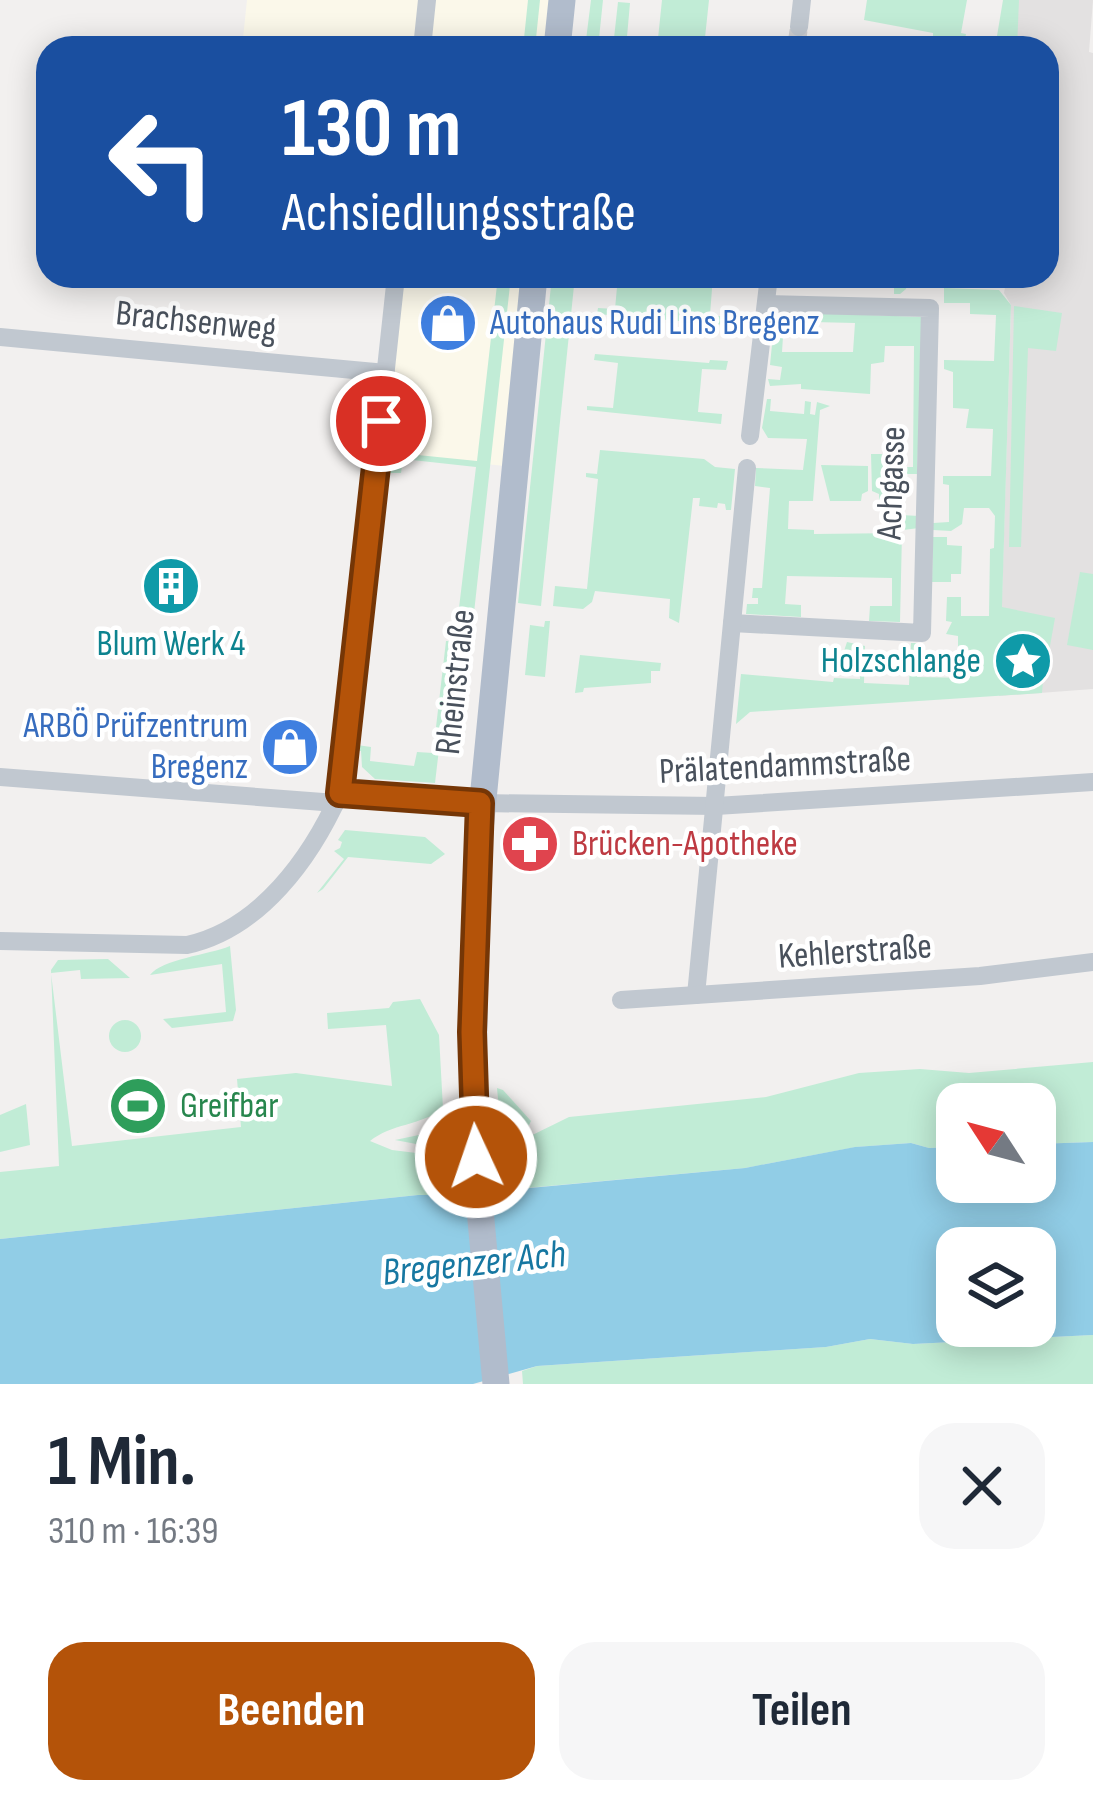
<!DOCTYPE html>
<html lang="de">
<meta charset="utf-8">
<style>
body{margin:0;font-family:"Sofia Sans Condensed",sans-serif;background:#f6f6f7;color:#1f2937;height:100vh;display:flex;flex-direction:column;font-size:45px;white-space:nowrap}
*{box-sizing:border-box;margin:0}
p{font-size:39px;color:#747a83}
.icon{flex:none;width:66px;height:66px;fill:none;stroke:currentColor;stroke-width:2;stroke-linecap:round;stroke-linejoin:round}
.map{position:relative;height:1384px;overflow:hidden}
.panel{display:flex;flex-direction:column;background:#fff;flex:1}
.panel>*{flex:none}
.top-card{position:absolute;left:36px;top:36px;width:1023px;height:252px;border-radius:36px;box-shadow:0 6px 30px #0003;background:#1a4fa0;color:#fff;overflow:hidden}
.needle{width:78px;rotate:306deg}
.controls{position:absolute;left:936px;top:1083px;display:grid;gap:24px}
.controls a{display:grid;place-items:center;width:120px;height:120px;border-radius:24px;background:#fff;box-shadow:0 6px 30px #0003;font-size:60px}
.pin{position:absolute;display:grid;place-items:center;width:102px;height:102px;color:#fff;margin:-51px;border:6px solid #fff;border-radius:50%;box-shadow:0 3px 12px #0007}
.me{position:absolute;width:132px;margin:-66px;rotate:357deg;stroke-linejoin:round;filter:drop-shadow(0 0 9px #0008)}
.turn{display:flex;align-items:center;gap:42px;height:252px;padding:0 48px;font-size:54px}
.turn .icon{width:156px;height:156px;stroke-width:2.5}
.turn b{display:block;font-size:84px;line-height:102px}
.round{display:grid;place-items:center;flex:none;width:126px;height:126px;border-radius:36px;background:#f6f6f7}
.summary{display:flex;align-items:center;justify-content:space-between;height:204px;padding:0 48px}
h1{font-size:72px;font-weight:700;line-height:90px}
.cta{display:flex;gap:24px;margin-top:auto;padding:24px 48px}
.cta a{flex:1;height:138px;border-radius:36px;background:#b45309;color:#fff;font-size:48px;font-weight:700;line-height:138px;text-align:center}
.cta a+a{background:#f6f6f7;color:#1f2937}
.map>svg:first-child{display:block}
.commercial{fill:#fbf8ea}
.education{fill:#e3e1e1}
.green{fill:#c1ecd6}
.water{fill:#91cde6;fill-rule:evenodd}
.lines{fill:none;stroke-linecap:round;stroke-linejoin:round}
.minor-tunnel{stroke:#d0d0d2;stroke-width:18;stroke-dasharray:18 9;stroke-linecap:butt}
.minor{stroke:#c1c8d0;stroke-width:18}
.primary{stroke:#b1bccc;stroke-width:27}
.route-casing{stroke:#753606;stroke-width:30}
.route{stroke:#b45309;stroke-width:21}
.labels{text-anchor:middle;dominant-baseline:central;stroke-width:9;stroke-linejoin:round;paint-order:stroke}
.street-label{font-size:36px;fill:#49515c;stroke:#fff}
.shop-label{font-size:36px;fill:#366cbe;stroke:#fff;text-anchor:start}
.culture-label{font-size:36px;fill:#0d838f;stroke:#fff}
.health-label{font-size:36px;fill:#be3a42;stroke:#fff;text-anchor:start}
.leisure-label{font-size:36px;fill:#27864d;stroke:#fff;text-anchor:start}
.water-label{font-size:39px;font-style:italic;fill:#1677a1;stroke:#fff}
</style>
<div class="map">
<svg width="1093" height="1384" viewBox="0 0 1093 1384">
<rect width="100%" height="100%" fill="#f2f0ef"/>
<g class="commercial">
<path d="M247,0H562L557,48H242Z"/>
<path d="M396,276H534L515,467L377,453Z"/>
</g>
<path class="education" d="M1018,0H1093L1089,52L1093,53V689L999,696L1011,305L1004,293L1007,276H1047V48H1016Z"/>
<g class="green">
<path d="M528,0H540L535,48H523Z"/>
<path d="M591,0H603L598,48H585Z"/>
<path d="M662,0H709L704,47L710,48H657Z"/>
<path d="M867,0H967L961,33L966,34L963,48H943V41L933,39V33L864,20Z"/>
<path d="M1003,0H1019L1017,48H995Z"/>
<path d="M618,2L630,3L626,48L613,47Z"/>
<path d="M498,276H511L472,631L456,714L451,713L458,648L451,647L435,783L375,779L362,767L361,751L355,750L360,718L357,745L371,747L370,761L414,766L417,752L433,753L446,641H455L476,467L403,459L401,473H388L385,498L388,452L477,461Z"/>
<path d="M552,276H575L541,606L518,603Z"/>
<path d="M618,276H713L710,315L738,318L737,326L597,314L598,308L615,309Z"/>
<path d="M819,276H909L906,289L900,294H894V282L819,280Z"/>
<path d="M944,288L999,290L1011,305L1002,607L1055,618L1045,674L1035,675L1043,681L1042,693L750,712L736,724L741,674L833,682L834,678L860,679L861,652L844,651L847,642L865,646L864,683L909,685L911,643H922V648L917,649V677L970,678L971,650H958V636L946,634L952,622L946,621L947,597H961V616H989L990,549L994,548L995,516L989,508H964L962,524L951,531L933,530V523L949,522V485L943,484V476H991L993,429L966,428L969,409L953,408V372L944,369V360L994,361L996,315L970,314V303H944Z"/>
<path d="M1014,306L1062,313L1056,351L1028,348L1021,547H1009Z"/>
<path d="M797,313V321H784L782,352H853L855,323L814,322L815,313L923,317L917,474H902L901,515L919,516V528L895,531V502L879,501V494L872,491L871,454H883V467H913L914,346H885L884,362L871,364L870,394L801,389V384L770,386L768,379L780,380L782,367L770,365L775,314Z"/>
<path d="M595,354L709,363L710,360L728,361L726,370L702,369L698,412L722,414L721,424L587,410V406L613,408L618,363L594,360Z"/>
<path d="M767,399H771L770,411L804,414L805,401L811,402L810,414L815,415L817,402L830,406L820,410L813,501H789L788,529L814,530V534L902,533L900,622L869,621L870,606H892V578L787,576L785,604L801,605V617L746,614L747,604H758V598H752L753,588H762L770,488L755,486L756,468L803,470L807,439L768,438L762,428Z"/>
<path d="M600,450L704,459L715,467L735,469L731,510H726L725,504L718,503L717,508L699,506L700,498H693L679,623L669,618L670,599L595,591L592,602L583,609L553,606L555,586L587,589L598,479L586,477V473L597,474Z"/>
<path d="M821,465L868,466V491L862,494L861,501H830Z"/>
<path d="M933,537H947V545L962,546L961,574H951V582H932Z"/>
<path d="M1080,572L1093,574V650L1067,645Z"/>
<path d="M545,621H550L545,677L525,675L530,625L544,627Z"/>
<path d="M580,655L661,663L660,671H651V683L584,688L583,692L575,693Z"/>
<path d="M345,830L425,837L445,854L431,864L348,857L323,889L317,893L344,859L334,851L340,848L342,842L338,840Z"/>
<path d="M230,946L236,1010L233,1021L172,1028L163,1019L226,1012L222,964L150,975C162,959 208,955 230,946Z"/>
<path d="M108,959L130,978L81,979L80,970L51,973L72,1146L241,1127L237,1079L296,1073L392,1086L386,1025L328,1029L327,1013L389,1008L393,1002L420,999L439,1035L443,1109C421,1125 391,1124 370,1141L392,1150L449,1157L453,1195H418L0,1239V1172L59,1166L51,970L58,960Z"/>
<circle cx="125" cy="1036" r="16"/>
<path d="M1093,1062V1142L1035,1144V1104H957V1147L929,1148L911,1143L856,1147L745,1168L506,1190L502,1150L569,1117L766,1097L859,1073L920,1069L969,1073Z"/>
<path d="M497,1088L503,1090L531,1121L527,1129L502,1143Z"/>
<path d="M26,1104L30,1145L0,1152V1115Z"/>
<path d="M438,1131L446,1136L448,1150L395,1140Z"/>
<path d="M1093,1335V1384H523L522,1371L537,1366L826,1347L870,1339L913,1344Z"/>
</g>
<path class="water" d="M1093,1142V1335L913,1344L870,1339L826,1347L537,1366L473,1384H0V1239L418,1195H453L745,1168L855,1147L911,1143L929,1148L957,1147V1182H1035V1144ZM957,1248H1035V1326H957Z"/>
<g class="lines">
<path class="minor-tunnel" d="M796,48L799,27"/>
<g class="minor">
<path d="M799,27L802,0"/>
<path d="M422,48L427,0"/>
<path d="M0,337L386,373"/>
<path d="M750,436L769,276"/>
<path d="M732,623L922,633L930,308L766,304"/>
<path d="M0,777L336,803"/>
<path d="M340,793L480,803L716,806L1093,782"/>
<path d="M0,941L187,945C260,929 311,858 340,793L396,276"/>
<path d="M696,995L747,468"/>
<path d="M621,1000L980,976L1093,962"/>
</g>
<g class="primary">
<path d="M557,48L562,0"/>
<path d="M496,1384L472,1122L477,861L534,276"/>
</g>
</g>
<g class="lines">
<defs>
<path id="route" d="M381,421L340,793L480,803L472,1032L476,1157"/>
</defs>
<use href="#route" class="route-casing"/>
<use href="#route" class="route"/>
</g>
<defs>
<symbol id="shop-disc" viewBox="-11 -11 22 22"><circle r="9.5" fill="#3f7fe0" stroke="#fff"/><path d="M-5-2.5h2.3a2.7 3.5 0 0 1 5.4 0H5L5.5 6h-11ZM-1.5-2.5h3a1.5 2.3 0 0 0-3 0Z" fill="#fff"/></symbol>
<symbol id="building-disc" viewBox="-11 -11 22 22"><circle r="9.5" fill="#0f9aa8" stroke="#fff"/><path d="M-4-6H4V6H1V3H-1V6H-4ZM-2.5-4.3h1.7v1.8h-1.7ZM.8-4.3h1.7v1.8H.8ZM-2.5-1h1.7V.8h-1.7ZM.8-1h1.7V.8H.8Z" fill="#fff"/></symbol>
<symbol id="sight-disc" viewBox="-11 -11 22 22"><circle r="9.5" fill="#0f9aa8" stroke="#fff"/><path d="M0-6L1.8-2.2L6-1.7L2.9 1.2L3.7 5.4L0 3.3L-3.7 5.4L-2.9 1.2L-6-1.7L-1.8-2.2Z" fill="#fff"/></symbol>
<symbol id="pharmacy-disc" viewBox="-11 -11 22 22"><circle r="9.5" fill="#e0444e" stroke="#fff"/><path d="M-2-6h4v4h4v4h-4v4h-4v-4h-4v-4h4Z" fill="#fff"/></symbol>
<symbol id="stadium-disc" viewBox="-11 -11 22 22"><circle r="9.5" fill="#2e9e5b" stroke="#fff"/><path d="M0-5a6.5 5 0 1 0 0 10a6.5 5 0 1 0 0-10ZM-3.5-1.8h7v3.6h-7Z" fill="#fff"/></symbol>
</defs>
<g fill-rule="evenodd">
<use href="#shop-disc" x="415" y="290" width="66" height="66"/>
<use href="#building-disc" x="138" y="553" width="66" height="66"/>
<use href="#sight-disc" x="990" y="628" width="66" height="66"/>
<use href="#shop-disc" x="257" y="714" width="66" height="66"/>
<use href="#pharmacy-disc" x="497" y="811" width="66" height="66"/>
<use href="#stadium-disc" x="105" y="1073" width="66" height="66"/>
</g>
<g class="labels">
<g class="street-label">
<text transform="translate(196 322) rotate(6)">Brachsenweg</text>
<text transform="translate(892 483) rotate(-88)">Achgasse</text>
<text transform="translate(456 682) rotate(-84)">Rheinstraße</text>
<text transform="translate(785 766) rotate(-3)">Prälatendammstraße</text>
<text transform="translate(855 952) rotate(-4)">Kehlerstraße</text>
</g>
<g class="shop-label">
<text x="490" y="323">Autohaus Rudi Lins Bregenz</text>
<text x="248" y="726" text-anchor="end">ARBÖ Prüfzentrum<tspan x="248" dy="41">Bregenz</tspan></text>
</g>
<g class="culture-label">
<text x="171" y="644">Blum Werk 4</text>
<text x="981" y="661" text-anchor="end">Holzschlange</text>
</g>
<g class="health-label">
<text x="572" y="844">Brücken-Apotheke</text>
</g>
<g class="leisure-label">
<text x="180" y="1106">Greifbar</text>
</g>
<g class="water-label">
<text transform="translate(474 1264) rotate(-6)">Bregenzer Ach</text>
</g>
</g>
</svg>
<div class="controls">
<a><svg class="needle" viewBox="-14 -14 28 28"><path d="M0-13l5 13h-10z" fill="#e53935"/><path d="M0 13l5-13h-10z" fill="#747a83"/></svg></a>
<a><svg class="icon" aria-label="layers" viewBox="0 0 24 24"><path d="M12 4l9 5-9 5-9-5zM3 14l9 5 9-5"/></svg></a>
</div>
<div class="pin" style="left:381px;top:421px;background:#d93025"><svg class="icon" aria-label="arrive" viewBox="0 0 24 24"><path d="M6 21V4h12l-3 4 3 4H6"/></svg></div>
<svg class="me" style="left:476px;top:1157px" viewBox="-20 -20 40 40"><circle r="17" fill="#b45309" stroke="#fff" stroke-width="3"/><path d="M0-11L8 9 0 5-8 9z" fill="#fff"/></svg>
<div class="top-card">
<div class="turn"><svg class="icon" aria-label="left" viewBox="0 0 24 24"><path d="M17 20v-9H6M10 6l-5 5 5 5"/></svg><div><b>130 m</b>Achsiedlungsstraße</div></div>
</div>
</div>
<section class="panel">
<div class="summary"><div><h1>1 Min.</h1><p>310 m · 16:39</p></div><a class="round"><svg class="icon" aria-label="close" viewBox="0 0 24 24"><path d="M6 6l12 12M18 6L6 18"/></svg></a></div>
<div class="cta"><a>Beenden</a><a>Teilen</a></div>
</section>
